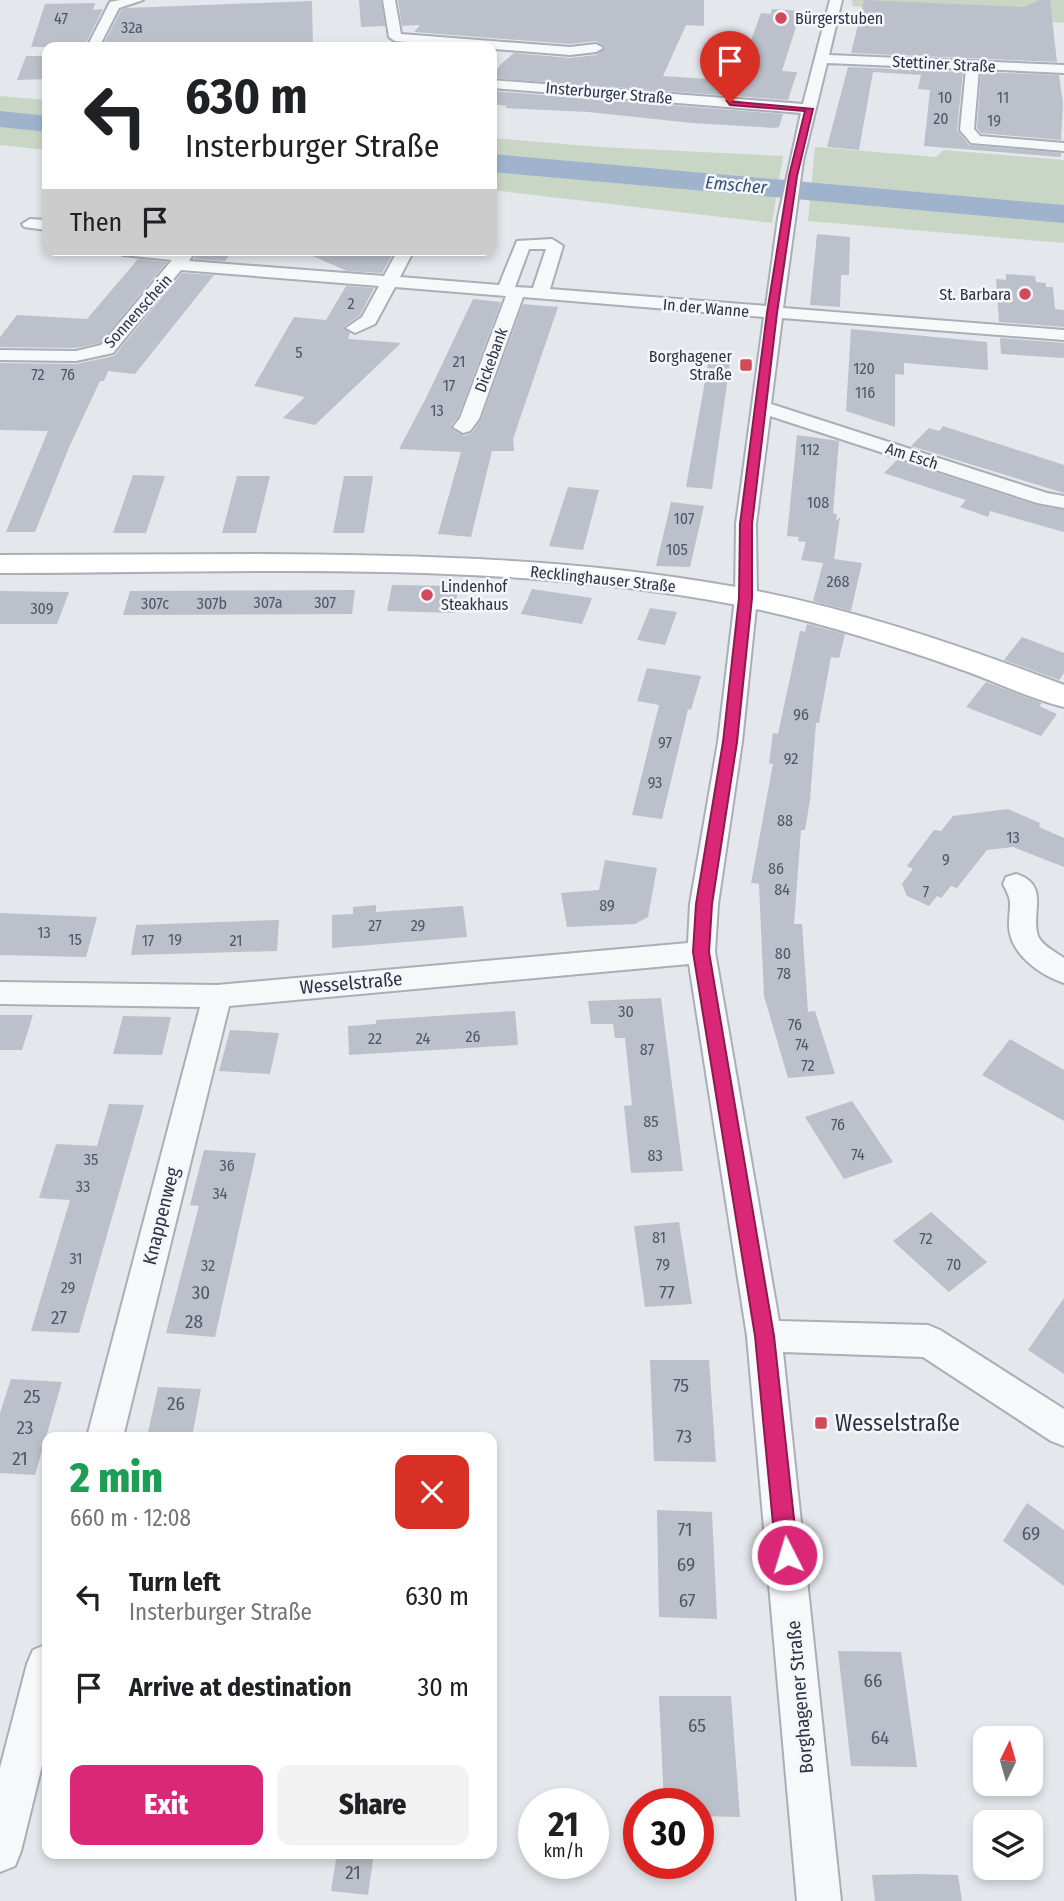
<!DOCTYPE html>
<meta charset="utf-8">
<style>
body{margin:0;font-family:"Fira Sans Condensed",sans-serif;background:#f2f2f2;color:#202124;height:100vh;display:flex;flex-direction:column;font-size:26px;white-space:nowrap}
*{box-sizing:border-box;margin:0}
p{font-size:23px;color:#757577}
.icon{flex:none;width:38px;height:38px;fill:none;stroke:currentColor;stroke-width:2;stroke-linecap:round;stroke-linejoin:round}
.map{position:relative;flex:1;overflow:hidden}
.panel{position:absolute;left:42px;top:1432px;width:455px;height:427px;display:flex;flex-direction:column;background:#fff;border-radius:14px;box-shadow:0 4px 10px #0003}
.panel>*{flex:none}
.top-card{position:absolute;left:42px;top:42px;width:455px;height:214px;border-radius:14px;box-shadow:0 4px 10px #0003;background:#fff;color:#202124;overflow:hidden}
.needle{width:46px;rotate:5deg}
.fabs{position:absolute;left:973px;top:1726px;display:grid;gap:14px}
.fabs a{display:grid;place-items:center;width:70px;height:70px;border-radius:14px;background:#fff;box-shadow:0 4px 10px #0003;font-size:35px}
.speed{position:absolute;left:518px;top:1788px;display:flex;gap:14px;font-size:35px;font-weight:700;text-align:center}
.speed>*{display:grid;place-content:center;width:91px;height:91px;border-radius:50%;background:#fff;box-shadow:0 4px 10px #0003;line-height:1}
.speed small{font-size:18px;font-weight:400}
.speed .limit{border:10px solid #d22;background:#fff;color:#111}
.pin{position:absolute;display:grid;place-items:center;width:60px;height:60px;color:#fff;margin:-72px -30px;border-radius:50% 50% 50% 0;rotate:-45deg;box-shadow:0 0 7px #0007}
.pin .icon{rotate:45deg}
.me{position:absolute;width:77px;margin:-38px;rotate:355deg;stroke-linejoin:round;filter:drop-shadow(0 0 5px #0008)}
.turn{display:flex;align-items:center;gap:24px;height:147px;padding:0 28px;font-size:32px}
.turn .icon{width:91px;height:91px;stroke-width:2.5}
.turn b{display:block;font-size:49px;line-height:60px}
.then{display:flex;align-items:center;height:66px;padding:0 28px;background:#0003;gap:14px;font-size:26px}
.round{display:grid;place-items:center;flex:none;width:74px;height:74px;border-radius:14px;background:#f2f2f2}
.overview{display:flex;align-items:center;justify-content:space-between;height:119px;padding:0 28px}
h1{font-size:42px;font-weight:800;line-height:52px;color:#1e9e55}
.action{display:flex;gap:14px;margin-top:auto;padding:14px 28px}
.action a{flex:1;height:80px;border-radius:14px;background:#db2777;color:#fff;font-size:28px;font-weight:800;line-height:80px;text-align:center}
.action a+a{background:#f2f2f2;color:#202124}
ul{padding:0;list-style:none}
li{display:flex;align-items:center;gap:21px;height:91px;padding:0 28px}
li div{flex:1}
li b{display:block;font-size:26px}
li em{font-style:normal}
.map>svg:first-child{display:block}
.green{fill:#c9d6c5}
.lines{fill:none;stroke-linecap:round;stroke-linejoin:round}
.river{fill:#9fb4cc;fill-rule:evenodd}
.building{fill:#bbc0ca}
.street-casing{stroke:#a9aeb7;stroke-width:4}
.secondary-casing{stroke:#a9aeb7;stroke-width:4}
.street{fill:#f7f8fa;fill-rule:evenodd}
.secondary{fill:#fff;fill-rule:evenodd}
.route{fill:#db2777;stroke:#8e194d;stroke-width:2}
.poi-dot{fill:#d1495b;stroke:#f4f6f9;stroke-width:2.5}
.labels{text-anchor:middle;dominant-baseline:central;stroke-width:5;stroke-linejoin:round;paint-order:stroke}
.number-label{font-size:16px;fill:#4f5766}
.far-poi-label{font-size:16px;fill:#2b3445;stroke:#f4f6f9;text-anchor:start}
.far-street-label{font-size:16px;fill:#2b3445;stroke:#f4f6f9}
.far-water-label{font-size:18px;font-style:italic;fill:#34527a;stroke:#f4f6f9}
.street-label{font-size:19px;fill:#2b3445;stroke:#f4f6f9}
.near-number-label{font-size:19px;fill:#4f5766}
.near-poi-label{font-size:23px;fill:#2b3445;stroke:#f4f6f9;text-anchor:start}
</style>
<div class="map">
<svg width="1064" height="1901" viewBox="0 0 1064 1901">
<rect width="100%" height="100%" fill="#e4e7ec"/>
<g class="green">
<path d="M852,0H1064V23L853,6Z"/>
<path d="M0,96L47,100V150L0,145Z"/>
<path d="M492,138L600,147L783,156L772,223L492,190Z"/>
<path d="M815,147L936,157L944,150L1064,160V243L808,221Z"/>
</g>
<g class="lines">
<g class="river">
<path d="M0,111L47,116V132L0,127Z"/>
<path d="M492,154L1064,205V223L492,172Z"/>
</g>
</g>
<g class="building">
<path d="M359,0H381L385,26L361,27Z"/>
<path d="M398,0H704V26L686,25L663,76L736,81L761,13L771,14L772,9L801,11L782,71L797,72L788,100L492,78L500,65L514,53L570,58L596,55L605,47L596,41L570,44L414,32L420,25L402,26Z"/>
<path d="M864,0L1024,7L1040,0H1050L1057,62L851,53Z"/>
<path d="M312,1L313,47H102L121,10L126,8Z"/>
<path d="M95,3L93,10L103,9L84,47H31L45,4Z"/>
<path d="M26,56H47V79L17,80Z"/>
<path d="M848,67L963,72L957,130L969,145L1061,153V157L924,146L930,90L918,89L921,75L873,72L859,150L827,147Z"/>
<path d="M981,72L1059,75L1063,103L1061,140L981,133L977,128Z"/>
<path d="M492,91L783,114L779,127L775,128L692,123L588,112L505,108L507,106L492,104Z"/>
<path d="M817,234L850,237L849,275H841L840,307L810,305Z"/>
<path d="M198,250H233L225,261L194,259Z"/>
<path d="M299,250H395L382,273L347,271Z"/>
<path d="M138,259L167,262L100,343L76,348L0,347V337L17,315L87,319Z"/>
<path d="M182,273L214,275L135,374L108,371L104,381H100L70,445L35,532H6L48,431L0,430V363L76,364L114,356Z"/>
<path d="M1006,274L1035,276L1036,282L1046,283V287H1053L1055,309L1064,310V327L999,322L996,279L1006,280Z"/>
<path d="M346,286L374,288L360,315L343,327L350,333L348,339L401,343L315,425L283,418L305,397L254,386L294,317L326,320Z"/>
<path d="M473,299L501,302L458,417L451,425L452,429L464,436L472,433L481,420L523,304L558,307L513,439L514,451H492L471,537L438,534L461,452L399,449L427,396Z"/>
<path d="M851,329L987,342L988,370L904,363V375L895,374V427L846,411Z"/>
<path d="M1000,338L1064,343V358L1001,354Z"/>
<path d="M709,359L730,363L712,489L686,487Z"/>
<path d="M943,426L1064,465V493L911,446L929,428L939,431Z"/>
<path d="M797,435L839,441L833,513L837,514L836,521L840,517L834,559L862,563L851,611L813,601L823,563L801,560L806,542L798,541L799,537L787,536Z"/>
<path d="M897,460L1036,505L1064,510V532L990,511L988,517L960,507L966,500L884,473Z"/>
<path d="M133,475L165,476L146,533H113Z"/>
<path d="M237,476H270L256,533H222Z"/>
<path d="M344,476H373L364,533H333Z"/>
<path d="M568,487L599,490L583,550L549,546Z"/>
<path d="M671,502L704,506L690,567L656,566Z"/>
<path d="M392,585L458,586L455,613L387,611Z"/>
<path d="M532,589L545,591L592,598L582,624L521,614Z"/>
<path d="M355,590L352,614L123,615L130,591Z"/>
<path d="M0,591L69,592L57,624H0Z"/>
<path d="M650,608L677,612L665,645L637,640Z"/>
<path d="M807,624L845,634L839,658L831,657L819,723H816L810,800L805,830H801L794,924H802L808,1012L815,1011L835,1074L788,1078L764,996L759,884L751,883L773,764L769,763L773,733L778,734L800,631L805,632Z"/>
<path d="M1022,637L1064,653V673L1059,680L1004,660Z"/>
<path d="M647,668L701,676L691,710L688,709L662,819L632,815L659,705L637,701Z"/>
<path d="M986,682L1042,703L1039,706L1057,714L1041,736L966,707Z"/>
<path d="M1008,809L1040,823L1039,827L1064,838V867L1013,847L987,850L957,888L951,886L941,898L937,896L929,906L907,896L902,884L913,869L907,866L934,830L941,831L953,816Z"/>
<path d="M605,860L657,868L648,917L635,924L567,927L561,893L599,890Z"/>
<path d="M376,905V912L463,906L467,937L332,948V915L353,914V907Z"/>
<path d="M0,913L97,917L86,957L0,955Z"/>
<path d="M279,920L277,951L131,955L136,925Z"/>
<path d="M661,998L683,1171L631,1173L624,1106L632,1105L625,1038H615L613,1024H591L588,1001Z"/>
<path d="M515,1011L518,1045L349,1055L348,1026L376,1024V1020Z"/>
<path d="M0,1015H33L22,1050H0Z"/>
<path d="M123,1016L171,1017L162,1055L113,1054Z"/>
<path d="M230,1030L279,1033L270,1074L219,1071Z"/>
<path d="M1010,1039L1064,1070V1121L982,1075Z"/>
<path d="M852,1101L893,1162L844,1179L805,1117Z"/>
<path d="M109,1104L144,1105L79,1333L31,1331L70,1200L39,1198L56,1144L97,1146Z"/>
<path d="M204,1150L256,1153L215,1337L166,1333L199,1206L190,1205Z"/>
<path d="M931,1212L987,1262L949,1292L893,1241Z"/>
<path d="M679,1222L692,1304L645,1307L634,1226Z"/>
<path d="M1064,1298V1374L1028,1350Z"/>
<path d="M650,1360H709L716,1462L654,1461Z"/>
<path d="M11,1379L62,1382L35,1475L0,1473V1413Z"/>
<path d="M158,1387L201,1389L192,1437H147Z"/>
<path d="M1027,1503L1064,1530V1586L1003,1541Z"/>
<path d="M657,1510L712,1512L717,1619L659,1617Z"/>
<path d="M838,1651L901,1652L917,1767L851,1766Z"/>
<path d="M659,1696H731L740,1817L698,1816V1804H664Z"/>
<path d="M337,1853H374L368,1895L331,1891Z"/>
<path d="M915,1874L958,1875L962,1901H875L872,1875Z"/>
</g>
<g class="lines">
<defs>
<g id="street">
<path d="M120,0H143L119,8L99,47H87L110,2Z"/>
<path d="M383,0H395L401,34L570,47L596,44L603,48L596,52L570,55L395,41L389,37Z"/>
<path d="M830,0H842L829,55L1064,65V73L979,69L974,129L980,136L1064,143V151L971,143L960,130L966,69L827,63L803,161L783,308L1064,330V340L782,318L771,404L1047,493L1064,496V508L1037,503L770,416L756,524L757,598L742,742L718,904L715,952L779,1321L928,1325L940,1330L1064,1409V1446L1051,1441L923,1357L783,1352L841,1901H797L747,1336L689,964L229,1006L123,1437H87L200,1007L0,1004V982L217,985L688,943L690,904L718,742L735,598L736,524L764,317L523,297L479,419L470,431L463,433L453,427L460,418L506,296L395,287L375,324L355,333L346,328L362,317L379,286L181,270L113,353L76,361L0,360V350L76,351L101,345L172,260L123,255L115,250H196L189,261L384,276L398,250H414L400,277L499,285L517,241L552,239L563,246L550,289L766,306L778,218L801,113L492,88V80L803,104ZM529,249H546L533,288L515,287Z"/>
<path d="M30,219L47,220V230L24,227L22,224Z"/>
<path d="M1016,874C1051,885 1030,913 1038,936C1042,946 1056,952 1064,958V983C1040,975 1010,954 1009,926C1009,904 1014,904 1003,884L1006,877Z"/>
<path d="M47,1644V1745L21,1851L15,1866L0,1872V1768L27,1664L33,1650Z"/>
</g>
<path id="secondary" d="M256,554C415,555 574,558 730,586C845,606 956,644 1064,685V707C1027,698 993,680 957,668C883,642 809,619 732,604C492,559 243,573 0,573V555Z"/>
</defs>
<use href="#street" class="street-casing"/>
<use href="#secondary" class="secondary-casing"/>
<use href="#street" class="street"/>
<use href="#secondary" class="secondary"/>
</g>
<path class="route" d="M727,101L813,109L797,176L777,313L752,524V598L737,742L712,904L709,952L774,1336L798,1555L795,1562L787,1566L780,1562L776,1555L755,1336L693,952L696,904L723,742L739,598L740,524L767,313L789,176L805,111L730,105Z"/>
<g class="poi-dot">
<circle cx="781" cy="18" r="7"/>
<circle cx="1025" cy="294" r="7"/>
<rect x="739" y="358" width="14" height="14" rx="3.5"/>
<circle cx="427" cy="595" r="7"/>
<rect x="814" y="1416" width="14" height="14" rx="3.5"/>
</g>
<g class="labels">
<g class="number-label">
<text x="61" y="18">47</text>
<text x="132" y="27">32a</text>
<text x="945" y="97">10</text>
<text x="1003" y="97">11</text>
<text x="941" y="118">20</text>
<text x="994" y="120">19</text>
<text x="351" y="303">2</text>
<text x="299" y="352">5</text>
<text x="459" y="361">21</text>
<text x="864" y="368">120</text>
<text x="38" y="374">72</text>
<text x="68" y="374">76</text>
<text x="449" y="385">17</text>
<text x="865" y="392">116</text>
<text x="437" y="410">13</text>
<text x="810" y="449">112</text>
<text x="818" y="502">108</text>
<text x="684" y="518">107</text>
<text x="677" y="549">105</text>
<text x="838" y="581">268</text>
<text x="268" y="602">307a</text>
<text x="325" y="602">307</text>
<text x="155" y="603">307c</text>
<text x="212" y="603">307b</text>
<text x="42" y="608">309</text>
<text x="801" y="714">96</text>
<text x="665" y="742">97</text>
<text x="791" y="758">92</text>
<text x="655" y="782">93</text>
<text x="785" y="820">88</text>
<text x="1013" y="837">13</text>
<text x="946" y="859">9</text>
<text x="776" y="868">86</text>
<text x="782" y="889">84</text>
<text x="926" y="891">7</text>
<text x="607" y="905">89</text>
<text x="375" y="925">27</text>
<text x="418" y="925">29</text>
<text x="44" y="932">13</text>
<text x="75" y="939">15</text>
<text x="175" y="939">19</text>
<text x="148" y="940">17</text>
<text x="236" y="940">21</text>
<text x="783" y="953">80</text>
<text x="784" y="973">78</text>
<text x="626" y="1011">30</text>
<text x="795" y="1024">76</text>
<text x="473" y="1036">26</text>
<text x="375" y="1038">22</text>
<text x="423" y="1038">24</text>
<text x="802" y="1044">74</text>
<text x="647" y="1049">87</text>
<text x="808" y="1065">72</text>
<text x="651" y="1121">85</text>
<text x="838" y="1124">76</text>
<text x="858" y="1154">74</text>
<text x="655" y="1155">83</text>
<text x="91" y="1159">35</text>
<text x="227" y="1165">36</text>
<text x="83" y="1186">33</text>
<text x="220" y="1193">34</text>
<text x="659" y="1237">81</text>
<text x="926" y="1238">72</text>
<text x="76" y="1258">31</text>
<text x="663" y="1264">79</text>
<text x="954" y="1264">70</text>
<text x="208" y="1265">32</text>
<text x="68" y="1287">29</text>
</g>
<g class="far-poi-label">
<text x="795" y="18">Bürgerstuben</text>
<text x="1011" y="294" text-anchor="end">St. Barbara</text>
<text x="732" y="356" text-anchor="end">Borghagener<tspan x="732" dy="18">Straße</tspan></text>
<text x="441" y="586">Lindenhof<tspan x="441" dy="18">Steakhaus</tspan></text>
</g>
<g class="far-street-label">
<text transform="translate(944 64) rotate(3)">Stettiner Straße</text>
<text transform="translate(609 93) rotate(5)">Insterburger Straße</text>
<text transform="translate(706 308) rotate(5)">In der Wanne</text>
<text transform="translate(138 311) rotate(-48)">Sonnenschein</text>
<text transform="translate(491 360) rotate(-70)">Dickebank</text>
<text transform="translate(912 456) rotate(18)">Am Esch</text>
<text transform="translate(603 579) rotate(6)">Recklinghauser Straße</text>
</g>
<g class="far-water-label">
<text transform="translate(736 185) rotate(5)">Emscher</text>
</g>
<g class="street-label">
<text transform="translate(351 983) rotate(-5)">Wesselstraße</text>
<text transform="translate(161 1216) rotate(-76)">Knappenweg</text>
<text transform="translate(800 1697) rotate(-95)">Borghagener Straße</text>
</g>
<g class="near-number-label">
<text x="201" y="1292">30</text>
<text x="667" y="1292">77</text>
<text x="59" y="1317">27</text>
<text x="194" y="1321">28</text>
<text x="681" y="1385">75</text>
<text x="32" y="1396">25</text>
<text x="176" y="1403">26</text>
<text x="25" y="1427">23</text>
<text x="684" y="1436">73</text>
<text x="20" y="1458">21</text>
<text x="685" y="1529">71</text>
<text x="1031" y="1533">69</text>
<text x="686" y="1564">69</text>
<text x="687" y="1600">67</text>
<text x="873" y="1680">66</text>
<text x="697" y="1725">65</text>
<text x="880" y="1737">64</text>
<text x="353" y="1872">21</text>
</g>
<g class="near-poi-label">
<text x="835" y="1423">Wesselstraße</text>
</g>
</g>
</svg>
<div class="fabs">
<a><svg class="needle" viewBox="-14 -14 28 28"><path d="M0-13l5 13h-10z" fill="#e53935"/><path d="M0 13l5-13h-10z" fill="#757577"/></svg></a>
<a><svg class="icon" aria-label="layers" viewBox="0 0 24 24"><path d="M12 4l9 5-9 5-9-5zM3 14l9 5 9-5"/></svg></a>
</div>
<div class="speed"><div>21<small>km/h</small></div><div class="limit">30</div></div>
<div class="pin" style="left:730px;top:103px;background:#d93025"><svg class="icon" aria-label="arrive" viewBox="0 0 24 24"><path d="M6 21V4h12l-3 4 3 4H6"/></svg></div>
<svg class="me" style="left:787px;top:1555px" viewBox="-20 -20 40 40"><circle r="17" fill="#db2777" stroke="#fff" stroke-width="3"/><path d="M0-11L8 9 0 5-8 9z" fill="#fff"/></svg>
<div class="top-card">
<div class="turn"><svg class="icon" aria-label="left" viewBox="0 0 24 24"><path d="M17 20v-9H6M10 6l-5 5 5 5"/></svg><div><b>630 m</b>Insterburger Straße</div></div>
<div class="then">Then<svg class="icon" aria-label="arrive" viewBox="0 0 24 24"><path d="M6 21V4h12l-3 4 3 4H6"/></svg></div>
</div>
<section class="panel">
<div class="overview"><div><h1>2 min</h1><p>660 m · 12:08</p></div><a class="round" style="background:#d93025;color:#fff"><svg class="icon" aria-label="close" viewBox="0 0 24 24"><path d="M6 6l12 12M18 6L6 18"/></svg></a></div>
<ul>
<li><svg class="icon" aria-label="left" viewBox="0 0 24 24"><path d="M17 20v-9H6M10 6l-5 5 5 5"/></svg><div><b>Turn left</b><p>Insterburger Straße</p></div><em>630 m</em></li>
<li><svg class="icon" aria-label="arrive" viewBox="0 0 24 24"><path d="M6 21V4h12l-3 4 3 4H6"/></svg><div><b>Arrive at destination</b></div><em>30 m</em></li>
</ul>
<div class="action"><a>Exit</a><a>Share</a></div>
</section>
</div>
